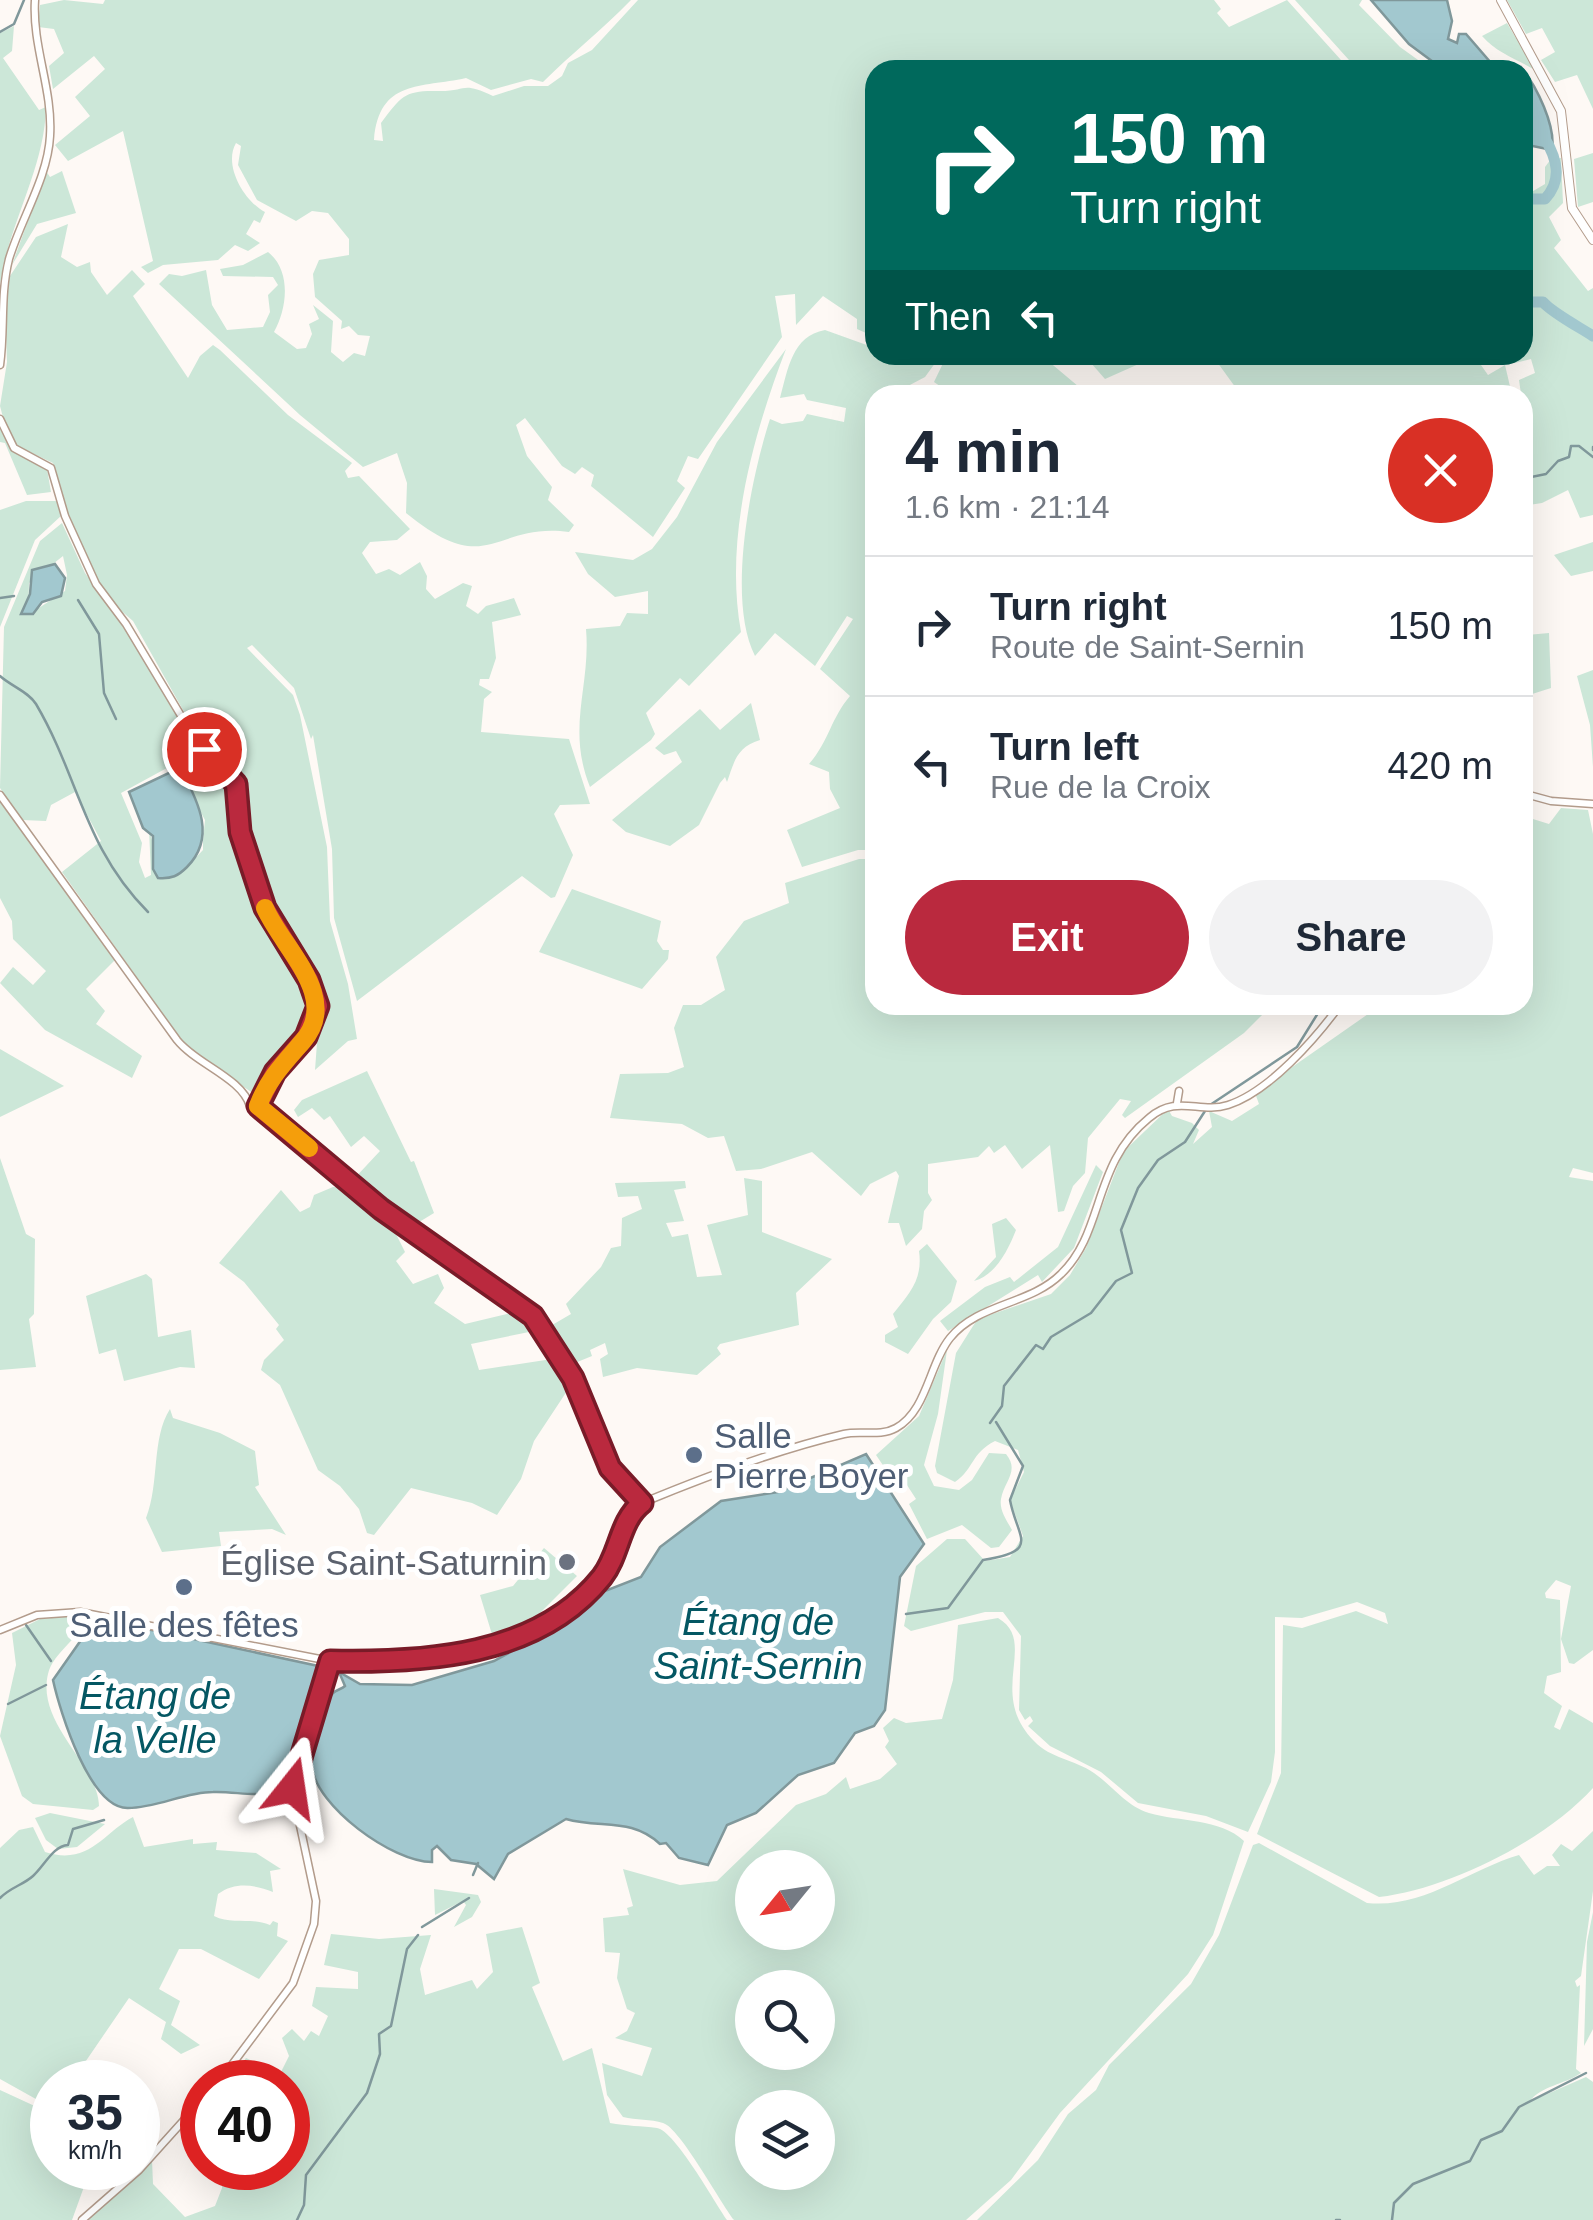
<!DOCTYPE html>
<meta charset="utf-8">
<style>
body{margin:0;font-family:Helvetica,sans-serif;background:#f2f2f3;color:#1f2937;height:100vh;display:flex;flex-direction:column;font-size:38px;white-space:nowrap}
*{box-sizing:border-box;margin:0}
p{font-size:32px;color:#747a83}
.icon{flex:none;width:55px;height:55px;fill:none;stroke:currentColor;stroke-width:2;stroke-linecap:round;stroke-linejoin:round}
.map{position:relative;flex:1;overflow:hidden}
.side{position:absolute;left:865px;top:385px;width:668px;height:630px;display:flex;flex-direction:column;background:#fff;border-radius:30px;box-shadow:0 10px 40px #0002}
.side>*{flex:none}
.guide{position:absolute;left:865px;top:60px;width:668px;height:305px;border-radius:30px;box-shadow:0 10px 40px #0002;background:#00695c;color:#fff;overflow:hidden}
.needle{width:65px;rotate:240deg}
.controls{position:absolute;left:735px;top:1850px;display:grid;gap:20px}
.controls a{display:grid;place-items:center;width:100px;height:100px;border-radius:50%;background:#fff;box-shadow:0 10px 40px #0002;font-size:50px}
.speed{position:absolute;left:30px;top:2060px;display:flex;gap:20px;font-size:50px;font-weight:700;text-align:center}
.speed>*{display:grid;place-content:center;width:130px;height:130px;border-radius:50%;background:#fff;box-shadow:0 10px 40px #0002;line-height:1}
.speed small{font-size:25px;font-weight:400}
.speed .limit{border:15px solid #d22;background:#fff;color:#111}
.pin{position:absolute;display:grid;place-items:center;width:85px;height:85px;color:#fff;margin:-42px;border:5px solid #fff;border-radius:50%;box-shadow:0 2px 10px #0007}
.me{position:absolute;width:110px;margin:-55px;rotate:15deg;stroke-linejoin:round;filter:drop-shadow(0 0 8px #0008)}
.turn{display:flex;align-items:center;gap:35px;height:210px;padding:0 40px;font-size:45px}
.turn .icon{width:130px;height:130px;stroke-width:2.5}
.turn b{display:block;font-size:70px;line-height:85px}
.then{display:flex;align-items:center;height:95px;padding:0 40px;background:#0003;gap:20px;font-size:38px}
.round{display:grid;place-items:center;flex:none;width:105px;height:105px;border-radius:52px;background:#f2f2f3}
.summary{display:flex;align-items:center;justify-content:space-between;height:170px;padding:0 40px}
h1{font-size:60px;font-weight:800;line-height:75px}
.cta{display:flex;gap:20px;margin-top:auto;padding:20px 40px}
.cta a{flex:1;height:115px;border-radius:60px;background:#ba293e;color:#fff;font-size:40px;font-weight:800;line-height:115px;text-align:center}
.cta a+a{background:#f2f2f3;color:#1f2937}
ul{padding:0;list-style:none}
li{display:flex;align-items:center;gap:30px;height:140px;padding:0 40px;border-top:2px solid #e0e1e3}
li div{flex:1}
li b{display:block;font-size:38px}
li em{font-style:normal}
.map>svg:first-child{display:block}
.green{fill:#cce7d8;fill-rule:evenodd}
.water{fill:#a2c8cf;stroke:#80989b;stroke-width:2.5}
.lines{fill:none;stroke-linecap:round;stroke-linejoin:round}
.stream{stroke:#80989b;stroke-width:2.5}
.river{stroke:#a2c8cf;stroke-width:11}
.tertiary-casing{stroke:#b39c8c;stroke-width:9}
.secondary-casing{stroke:#b39c8c;stroke-width:10}
.tertiary{stroke:#fff;stroke-width:6}
.secondary{stroke:#fff;stroke-width:8}
.route-casing{stroke:#791b28;stroke-width:25}
.route{stroke:#ba293e;stroke-width:18}
.slow{stroke:#f59e0b;stroke-width:18}
.service-dot{fill:#5c6f8a;stroke:#fff;stroke-width:4}
.worship-dot{fill:#6b7280;stroke:#fff;stroke-width:4}
.labels{text-anchor:middle;dominant-baseline:central;stroke-width:10;stroke-linejoin:round;paint-order:stroke}
.service-label{font-size:35px;fill:#4e5e75;stroke:#fff;text-anchor:start}
.worship-label{font-size:35px;fill:#5b616d;stroke:#fff;text-anchor:end}
.water-label{font-size:38px;font-style:italic;fill:#045763;stroke:#fff}
</style>
<div class="map">
<svg width="1593" height="2220" viewBox="0 0 1593 2220">
<rect width="100%" height="100%" fill="#fef9f5"/>
<g class="green">
<path d="M64,0L103,4L105,0H631C602,30 571,54 543,82L531,79L491,90L466,78C421,88 379,79 374,140L383,141L381,123C402,95 405,90 440,91C468,91 461,81 493,96L524,86H548L562,76L568,63L592,50L638,0H1214L1221,9L1217,13L1229,27L1287,0L1350,70H875V337L857,329V319L823,296L796,325L795,294L775,296L782,337L698,459L688,456L677,481L685,488L653,537L591,486L594,475L582,467L575,474L562,466L525,418L516,425L527,456L552,487L548,500L574,525L569,532C493,522 489,581 406,513L407,483L397,453L363,467L300,415L159,284L169,274L182,276L206,270L212,305L227,330L263,327L270,312L268,295L278,285L273,277L223,276L220,269L243,265L268,252C292,271 287,309 274,332L297,349L306,348L312,334L309,324L319,319L313,305L333,321L331,352L343,362L354,353L365,356L370,336L358,335L349,326L341,329L342,321L315,297L313,274L319,260L349,255V239L328,213L312,211L296,221L257,200L238,165L241,146L236,143C223,165 244,201 265,212L260,223L254,220L246,234L260,243L248,251L235,245L218,260L163,265L148,273L141,267L153,261L123,131L68,161L55,145L90,116L75,97L105,69L94,56L53,89L49,66L64,53L54,29L38,27L40,5Z"/>
<path d="M1295,0H1362L1359,5L1400,47L1432,70H1358Z"/>
<path d="M1507,0H1593V109L1577,75L1555,82L1541,60L1555,52L1542,28L1526,34Z"/>
<path d="M1507,23L1535,70C1517,59 1498,54 1482,36Z"/>
<path d="M14,26L12,51L3,58L39,110L46,107C45,168 8,225 0,285V33Z"/>
<path d="M1593,153V202L1578,207L1574,159Z"/>
<path d="M1561,158L1563,203L1549,217L1561,240L1554,248L1588,291L1593,288V515L1580,518L1568,490L1542,503L1523,506V470L1529,450L1519,380L1535,373L1531,359L1515,363L1511,355H1522L1523,197L1545,184V167L1551,159Z"/>
<path d="M46,171L50,177L62,171L76,213L37,224L12,265Z"/>
<path d="M68,224L61,257L77,267L90,262L91,272L107,295L132,270L145,284L133,296L188,378L200,356L213,345L220,350L288,415L352,463L345,471L348,478L359,476L410,529L397,540L370,542L362,553L376,574L389,569L400,575L420,562L427,576L426,589L435,599L463,583L472,586L466,606L478,614L486,606L514,598L521,615L492,622L496,658L489,679H480L479,685L492,692L484,699L481,732L569,739L590,804L560,805L554,814L573,855L555,897L551,898L522,876L357,1001L334,918L332,849L313,735L311,739L294,688L252,645L247,648L293,695L300,715L327,847L330,921L348,984L357,1039L348,1041L315,1070L320,1002L313,980L268,908L243,831L241,784L192,726L133,621L111,602L92,570L68,516L53,463L17,446L5,425L0,406L7,362L5,305L8,279L36,237Z"/>
<path d="M825,330L875,348V355H941L925,377L908,386V395H875V850H858L802,867L787,830L840,808L830,789L829,772L809,764C829,741 831,718 850,696L820,669L853,619L847,616L815,666L775,633L755,656C726,599 751,478 770,419L782,424L803,421L807,414L844,422L846,408L807,400L804,394L780,398C788,369 792,336 825,330Z"/>
<path d="M786,349C753,435 724,539 741,632L689,686L680,678L646,713L655,734L651,740L590,787C566,727 591,687 586,629L620,626L627,613L648,614V591L615,597L588,574L575,552L633,560L652,549L677,517L717,442Z"/>
<path d="M947,355H1041L1085,392L1119,395H953L934,382Z"/>
<path d="M1084,355H1159L1105,379Z"/>
<path d="M1212,355H1474L1488,375L1505,365L1512,395H1241Z"/>
<path d="M0,429L14,452L47,469L51,492L27,495L5,443L0,442Z"/>
<path d="M26,501H58L62,515L35,540L0,627V510Z"/>
<path d="M62,523L85,573L134,640L204,755L165,769L121,793L142,843L139,862L145,878L151,875L149,829L156,855L179,875L203,850V841L205,820L192,796L187,767L206,760L230,783L236,828L259,904L312,1000C310,1041 270,1058 257,1096L187,1048L62,872L101,841L75,792L51,805L46,821L22,820L0,788L4,627L40,541ZM63,556L67,575L65,591L28,615L29,583Z"/>
<path d="M1593,542V571L1571,576L1554,555Z"/>
<path d="M1549,633L1551,688L1529,695L1527,635Z"/>
<path d="M1593,670V767L1590,725L1577,676Z"/>
<path d="M751,703L760,740C736,747 734,763 727,782L725,777L720,783L699,825L670,846L626,832L612,820L682,762L676,751L664,755L655,748L700,709L720,730Z"/>
<path d="M0,802L115,960L86,989L105,1011L96,1024L142,1056L132,1078L45,1030L0,983L13,967L33,985L46,971L13,939L12,921L0,898Z"/>
<path d="M1561,808L1588,810L1593,834V1173L1573,1168L1569,1177L1593,1181V1650L1574,1664L1569,1663L1561,1639L1571,1586L1556,1580L1545,1593L1546,1598L1560,1600L1561,1672L1547,1676L1544,1693L1562,1706L1554,1727L1560,1730L1569,1709L1593,1723V1788C1546,1840 1449,1889 1379,1897L1257,1834L1281,1773L1283,1625L1302,1628L1356,1611L1388,1624L1385,1613L1357,1602L1302,1618L1275,1617V1752L1271,1782L1248,1832L1206,1816L1138,1803L1101,1772L1050,1746L1028,1726L1033,1721L1030,1716L1025,1720L1019,1710L1021,1636L1003,1612H985L911,1631L904,1626L916,1566L947,1539H965L985,1561L1010,1557L1023,1536L1010,1500L1024,1472L1018,1450L995,1441C971,1453 974,1469 955,1482L937,1473L935,1466L956,1353L973,1326L978,1319L1051,1294L1070,1275L1086,1248L1123,1152L1168,1109L1172,1116L1192,1123L1199,1130L1193,1144L1212,1127L1209,1111L1232,1121L1259,1104L1255,1093L1381,1005H1522L1523,816L1549,824Z"/>
<path d="M859,859H875V1005H1272L1244,1033L1125,1118L1122,1115L1131,1101L1120,1099L1088,1138L1085,1173L1073,1186L1064,1211L1058,1212L1050,1145L1022,1169L1005,1145L994,1153L989,1146L978,1157L928,1164V1193L932,1200L924,1211L922,1229L906,1246L899,1223H888L899,1176L896,1171L870,1184L861,1196L812,1152L761,1169L736,1171L724,1136L708,1138L682,1124L610,1118L620,1074L668,1073L684,1067L674,1028L683,1005H701L725,990L716,957L744,921L789,903L785,883Z"/>
<path d="M572,889L661,921L657,941L663,950H669L668,959L642,989L539,952Z"/>
<path d="M0,1049L64,1086L0,1117Z"/>
<path d="M367,1071L411,1162L414,1161L434,1213L411,1227L352,1181L380,1151L364,1136L351,1147L330,1116L324,1120L312,1108L298,1117L294,1110L302,1100Z"/>
<path d="M0,1158L26,1234L35,1239L34,1314L29,1319L36,1367L0,1370Z"/>
<path d="M1096,1165L1103,1172L1074,1248L1042,1282L1038,1275L948,1331L940,1321L985,1287L1010,1277L1014,1282L1058,1247Z"/>
<path d="M744,1178L762,1181V1232L832,1259L796,1293L799,1325L720,1344L717,1348L721,1354L697,1375L637,1368L603,1377L600,1359L608,1354L605,1343L590,1350L592,1356L570,1365L547,1328L571,1314L566,1304L601,1267L611,1248L621,1246L622,1218L642,1209L638,1196L618,1197L615,1183L685,1181L686,1188L674,1190L684,1221L666,1223L672,1237L688,1234L697,1277L722,1275L707,1225L748,1215Z"/>
<path d="M333,1187L348,1188L399,1227L396,1234L405,1252L396,1261L413,1284L438,1274L444,1288L434,1303L465,1324L515,1312L534,1331L471,1344L479,1370L552,1359L569,1388L534,1441L521,1479L497,1515L472,1503L411,1488L374,1535L367,1533L359,1509L340,1486L318,1470L280,1385L261,1370L264,1360L284,1340L276,1329L279,1325L244,1282L219,1263L281,1190L300,1212L310,1207L314,1195Z"/>
<path d="M1006,1218L1016,1230C1008,1250 996,1275 974,1281L996,1257L992,1224Z"/>
<path d="M927,1244L957,1281L951,1302L933,1319L908,1354L885,1342V1335L898,1327L893,1314C910,1293 923,1279 919,1251Z"/>
<path d="M146,1274L152,1279L158,1337L191,1330L195,1368L180,1367L124,1381L116,1349L99,1354L86,1296Z"/>
<path d="M947,1350L938,1414L924,1465L934,1486L959,1490L972,1480L989,1453L1006,1454C1020,1471 1004,1481 1001,1499C999,1510 1007,1521 1012,1530L999,1547L991,1548L962,1525L927,1539L909,1504L916,1499L905,1482L897,1486L876,1455L919,1416Z"/>
<path d="M170,1409L173,1418L220,1433L255,1451L259,1485L255,1487L286,1535L272,1529L219,1532L221,1546L162,1552L146,1518C160,1482 151,1439 170,1409Z"/>
<path d="M544,1548L577,1576L538,1615L541,1621L494,1641L480,1595L513,1586Z"/>
<path d="M88,1615C82,1637 53,1652 48,1674C36,1724 98,1764 99,1806L93,1810L33,1804L22,1796L0,1736L16,1665L12,1633L40,1619Z"/>
<path d="M998,1618C1039,1642 986,1693 1034,1741C1051,1759 1074,1759 1094,1773C1113,1786 1126,1806 1149,1813C1179,1822 1220,1818 1244,1841L1213,1935L1188,1974L1060,2113L1011,2180L966,2220H734C720,2202 680,2128 663,2123C651,2119 636,2120 623,2117L607,2095L602,2063L642,2076L652,2048L615,2038L627,2031L635,2013L627,2009L617,1978L620,1953L605,1952L603,1918L629,1915L627,1908L633,1906L623,1869L680,1885L717,1881L796,1805L826,1794L846,1777L850,1789L880,1779L897,1764L885,1747L889,1741L883,1728L894,1718L906,1723L942,1719L953,1680L958,1625ZM752,1868H818V1932H752ZM752,1988H818V2052H752ZM752,2108H818V2172H752Z"/>
<path d="M50,1813L105,1824L77,1847L58,1849L46,1840L35,1818Z"/>
<path d="M133,1817L144,1847L193,1839V1844L217,1842L216,1850L256,1853L281,1869L270,1871L273,1892C255,1885 236,1881 218,1894L214,1916C232,1925 250,1917 270,1925L273,1921L278,1923L277,1936L288,1941L259,1979L201,1949H179L159,1989L180,2001L171,2025L200,2045L181,2054L161,2039L166,2022L129,1998L77,2074L85,2069L101,2082H52V2108L0,2079V1848L19,1830L33,1827L45,1852C89,1866 103,1833 133,1817Z"/>
<path d="M1593,1831V1891L1581,1976L1575,1981L1577,1987L1580,1985L1576,2069L1581,2073C1564,2085 1542,2085 1529,2102L1586,2077L1593,2082V2220H977L1038,2160L1068,2114L1096,2090L1109,2065L1191,1984L1219,1935L1253,1845L1259,1843L1367,1903C1423,1909 1468,1870 1519,1855L1534,1875L1547,1866H1560L1552,1855L1561,1844L1572,1851Z"/>
<path d="M434,1889L478,1895L481,1902L472,1917L454,1927L466,1905L463,1901L435,1915Z"/>
<path d="M1593,1912V2029L1584,2046L1587,1942Z"/>
<path d="M522,1927L540,1983L532,1987L563,2061L592,2048L610,2123C626,2126 642,2126 657,2128C675,2131 715,2203 727,2220H88L152,2160L153,2184L185,2217L215,2206L222,2188V2169L205,2168H288V2082H230L246,2058L280,2074L289,2056L282,2038L292,2029L304,2041L311,2031L319,2036L328,2016L312,2006L316,1987L358,1989V1972L324,1965L331,1934L379,1939L431,1935L420,1969L425,1995L472,1980L477,1989L493,1972L486,1934Z"/>
<path d="M0,2090L52,2114V2168H84L85,2184L72,2220H0Z"/>
</g>
<g class="water">
<path d="M1371,0H1447L1452,21L1448,39L1457,43L1459,34H1466L1492,64L1521,67C1537,87 1556,126 1552,150L1523,144L1522,70H1444L1409,44Z"/>
<path d="M55,564L65,578L61,596L42,602L33,614H21L30,594L32,570Z"/>
<path d="M173,771H182C199,803 216,838 187,867C178,876 172,879 158,878L153,869V836L143,828L129,792Z"/>
<path d="M866,1454L924,1544L900,1577L885,1710L874,1726L855,1733L834,1763L798,1775L756,1813L727,1825L708,1865L679,1858L666,1843L660,1844C631,1817 601,1829 566,1819L508,1854L494,1879L476,1864L451,1860L437,1846L432,1850V1862C392,1862 316,1806 312,1767C311,1756 325,1701 333,1693C336,1690 342,1689 345,1686L339,1672L360,1684L412,1685L494,1661L545,1633L592,1596L641,1577L660,1547L721,1501L778,1492Z"/>
<path d="M105,1620L323,1667L288,1785C262,1801 242,1791 213,1792C185,1792 157,1808 128,1808C90,1809 60,1712 53,1680L86,1633Z"/>
</g>
<g class="lines">
<g class="stream">
<path d="M0,32L14,24L24,0"/>
<path d="M1593,447V450"/>
<path d="M1522,479L1546,474L1558,461L1569,457L1571,446H1579L1593,457"/>
<path d="M0,598L14,596"/>
<path d="M78,600L99,634L104,693L116,719"/>
<path d="M0,676C11,686 29,692 36,704C79,777 84,848 148,912"/>
<path d="M1210,1105L1297,1047L1323,1005"/>
<path d="M990,1423L1002,1406L1004,1386L1036,1345L1043,1349L1051,1337L1091,1313L1116,1281L1132,1273L1121,1230L1138,1188L1158,1160L1185,1142L1205,1111"/>
<path d="M906,1614L948,1608L983,1560C1042,1551 1017,1538 1010,1500L1023,1466L996,1422"/>
<path d="M26,1625L51,1661"/>
<path d="M8,1704L46,1685"/>
<path d="M473,1875L478,1863"/>
<path d="M0,1898C11,1887 23,1885 33,1876C45,1865 53,1846 68,1845L73,1829L104,1820"/>
<path d="M422,1927L469,1898"/>
<path d="M297,2220L304,2205L306,2175L367,2093L380,2054L379,2034L391,2026L407,1949L418,1935"/>
<path d="M1336,2220H1340"/>
<path d="M1392,2220L1394,2203L1413,2184L1470,2161L1481,2140L1502,2131L1519,2107L1586,2073"/>
</g>
<g class="river">
<path d="M1522,137H1544C1557,158 1563,180 1545,199H1522"/>
<path d="M1522,302H1543C1551,312 1579,327 1593,336"/>
</g>
<defs>
<g id="tertiary">
<path d="M0,365C5,330 0,295 9,259C21,219 48,177 50,136C53,89 32,47 35,0"/>
<path d="M0,419L14,448L51,468L65,516L96,584L126,624L195,739L236,784L240,833L265,907L315,995L313,1025L270,1079L258,1106L381,1209L533,1317L573,1378L609,1468L642,1503"/>
<path d="M1522,793L1551,801L1593,804"/>
<path d="M0,795L177,1040C196,1064 242,1078 250,1106"/>
<path d="M1177,1103L1179,1091"/>
<path d="M0,1630L37,1615L80,1612L330,1661L455,1654L531,1632L591,1588L612,1563L630,1516L642,1503C707,1476 776,1450 844,1434C860,1430 880,1437 896,1428C927,1411 929,1364 950,1338C978,1303 1030,1305 1061,1274C1105,1232 1092,1164 1149,1118C1177,1094 1199,1114 1228,1105C1269,1092 1316,1038 1340,1005"/>
<path d="M219,2082L293,1983L314,1924L316,1901L292,1788L330,1661"/>
<path d="M82,2220L139,2170L202,2100"/>
</g>
<path id="secondary" d="M1501,0L1561,111L1572,208L1593,240"/>
</defs>
<use href="#tertiary" class="tertiary-casing"/>
<use href="#secondary" class="secondary-casing"/>
<use href="#tertiary" class="tertiary"/>
<use href="#secondary" class="secondary"/>
</g>
<g class="lines">
<defs>
<path id="route" d="M204,749L236,784L240,832L265,908L309,980L318,1006L306,1037L275,1072L258,1106L381,1209L533,1316L573,1378L610,1468L642,1503C619,1521 620,1554 602,1577C538,1657 424,1663 330,1661L292,1788"/>
</defs>
<use href="#route" class="route-casing"/>
<use href="#route" class="route"/>
<path class="slow" d="M265,908C283,949 341,997 303,1041C284,1063 268,1079 258,1106L309,1148"/>
</g>
<g class="service-dot">
<circle cx="694" cy="1455" r="10"/>
<circle cx="184" cy="1587" r="10"/>
</g>
<circle class="worship-dot" cx="567" cy="1562" r="10"/>
<g class="labels">
<g class="service-label">
<text x="714" y="1435">Salle<tspan x="714" dy="40">Pierre Boyer</tspan></text>
<text x="184" y="1624" text-anchor="middle">Salle des fêtes</text>
</g>
<g class="worship-label">
<text x="547" y="1562">Église Saint-Saturnin</text>
</g>
<g class="water-label">
<text x="758" y="1622">Étang de<tspan x="758" dy="44">Saint-Sernin</tspan></text>
<text x="155" y="1696">Étang de<tspan x="155" dy="44">la Velle</tspan></text>
</g>
</g>
</svg>
<div class="controls">
<a><svg class="needle" viewBox="-14 -14 28 28"><path d="M0-13l5 13h-10z" fill="#e53935"/><path d="M0 13l5-13h-10z" fill="#747a83"/></svg></a>
<a><svg class="icon" aria-label="search" viewBox="0 0 24 24"><circle cx="10" cy="10" r="6"/><path d="M15 15l6 6"/></svg></a>
<a><svg class="icon" aria-label="layers" viewBox="0 0 24 24"><path d="M12 4l9 5-9 5-9-5zM3 14l9 5 9-5"/></svg></a>
</div>
<div class="speed"><div>35<small>km/h</small></div><div class="limit">40</div></div>
<div class="pin" style="left:204px;top:749px;background:#d93025"><svg class="icon" aria-label="arrive" viewBox="0 0 24 24"><path d="M6 21V4h12l-3 4 3 4H6"/></svg></div>
<svg class="me" style="left:292px;top:1788px" viewBox="-20 -20 40 40"><path d="M0-17L14 15 0 8-14 15z" fill="#ba293e" stroke="#fff" stroke-width="4"/></svg>
<div class="guide">
<div class="turn"><svg class="icon" aria-label="right" viewBox="0 0 24 24"><path d="M7 20v-9h11M14 6l5 5-5 5"/></svg><div><b>150 m</b>Turn right</div></div>
<div class="then">Then<svg class="icon" aria-label="left" viewBox="0 0 24 24"><path d="M17 20v-9H6M10 6l-5 5 5 5"/></svg></div>
</div>
<section class="side">
<div class="summary"><div><h1>4 min</h1><p>1.6 km · 21:14</p></div><a class="round" style="background:#d93025;color:#fff"><svg class="icon" aria-label="close" viewBox="0 0 24 24"><path d="M6 6l12 12M18 6L6 18"/></svg></a></div>
<ul>
<li><svg class="icon" aria-label="right" viewBox="0 0 24 24"><path d="M7 20v-9h11M14 6l5 5-5 5"/></svg><div><b>Turn right</b><p>Route de Saint-Sernin</p></div><em>150 m</em></li>
<li><svg class="icon" aria-label="left" viewBox="0 0 24 24"><path d="M17 20v-9H6M10 6l-5 5 5 5"/></svg><div><b>Turn left</b><p>Rue de la Croix</p></div><em>420 m</em></li>
</ul>
<div class="cta"><a>Exit</a><a>Share</a></div>
</section>
</div>
